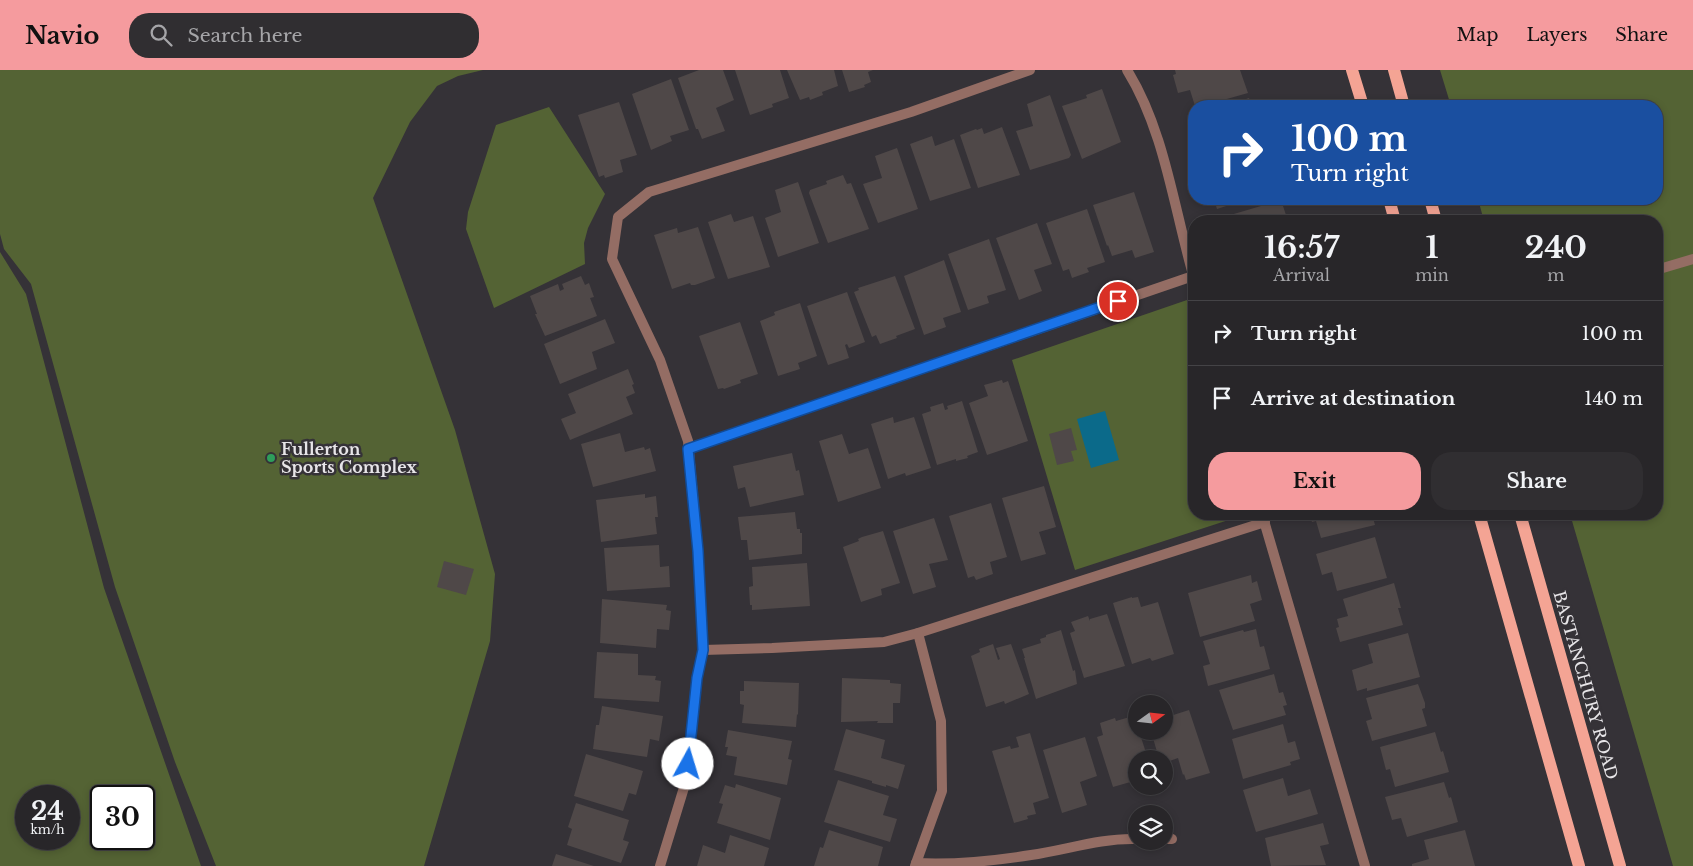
<!DOCTYPE html>
<style>
body{margin:0;font-family:"Libre Baskerville",serif;background:#302e31;color:#f1f3f6;height:100vh;display:flex;flex-direction:column;font-size:19px;white-space:nowrap}
*{box-sizing:border-box;margin:0}
p{font-size:16px;color:#a5a5a8}
.icon{flex:none;width:28px;height:28px;fill:none;stroke:currentColor;stroke-width:2;stroke-linecap:round;stroke-linejoin:round}
.map{position:relative;flex:1;overflow:hidden}
.panel{position:absolute;left:1188px;top:145px;width:475px;height:305px;display:flex;flex-direction:column;background:#282629;border-radius:20px;box-shadow:0 2px 8px #0003,0 0 0 1px #444346}
.panel>*{flex:none}
.banner{position:absolute;left:1188px;top:30px;width:475px;height:105px;border-radius:20px;box-shadow:0 2px 8px #0003,0 0 0 1px #444346;background:#1a4fa0;color:#fff;overflow:hidden}
.needle{width:32px;rotate:75deg}
.controls{position:absolute;left:1128px;top:625px;display:grid;gap:10px}
.controls a{display:grid;place-items:center;width:45px;height:45px;border-radius:50%;background:#282629;box-shadow:0 2px 8px #0003,0 0 0 1px #444346;font-size:25px}
.speed{position:absolute;left:15px;top:715px;display:flex;gap:10px;font-size:25px;font-weight:700;text-align:center}
.speed>*{display:grid;place-content:center;width:65px;height:65px;border-radius:50%;background:#282629;box-shadow:0 2px 8px #0003,0 0 0 1px #444346;line-height:1}
.speed small{font-size:12px;font-weight:400}
.speed .limit{border:2px solid #111;border-radius:8px;background:#fff;color:#111}
.pin{position:absolute;display:grid;place-items:center;width:42px;height:42px;color:#fff;margin:-21px;border:2px solid #fff;border-radius:50%;box-shadow:0 1px 5px #0007}
.me{position:absolute;width:55px;margin:-28px;rotate:6deg;stroke-linejoin:round;filter:drop-shadow(0 0 4px #0008)}
.turn{display:flex;align-items:center;gap:18px;height:105px;padding:0 20px;font-size:22px}
.turn .icon{width:65px;height:65px;stroke-width:2.5}
.turn b{display:block;font-size:35px;line-height:42px}
.eta{display:flex;justify-content:space-evenly;align-items:center;height:85px;text-align:center}
.eta b{font-size:30px;font-weight:700;line-height:35px}
.button{display:flex;gap:10px;margin-top:auto;padding:10px 20px}
.button a{flex:1;height:58px;border-radius:20px;background:#f59b9e;color:#111;font-size:20px;font-weight:700;line-height:58px;text-align:center}
.button a+a{background:#302e31;color:#f1f3f6}
ul{padding:0;list-style:none}
li{display:flex;align-items:center;gap:15px;height:65px;padding:0 20px;border-top:1px solid #444346}
li div{flex:1}
li b{display:block;font-size:19px}
li em{font-style:normal}
header{display:flex;align-items:center;gap:30px;box-sizing:border-box;height:70px;padding:0 25px;background:#f59b9e;color:#111}
header strong{font-size:24px}
nav{display:flex;gap:28px;margin-inline-start:auto;font-size:18px}
.search{width:350px;height:45px;background:#302e31;display:flex;align-items:center;gap:12px;box-sizing:border-box;padding:0 18px;border-radius:20px;color:#a5a5a8;font-size:19px}
.map>svg:first-child{display:block}
.green{fill:#546334;fill-rule:evenodd}
.water{fill:#0b6a8a}
.building{fill:#4f4848}
.lines{fill:none;stroke-linecap:round;stroke-linejoin:round}
.lane{stroke:#946d64;stroke-width:10}
.street{stroke:#946d64;stroke-width:10}
.primary{stroke:#f4a494;stroke-width:12}
.route-casing{stroke:#114b97;stroke-width:12}
.route{stroke:#1a73e8;stroke-width:9}
.leisure-dot{fill:#2e9e5b;stroke:#353237;stroke-width:2}
.labels{text-anchor:middle;dominant-baseline:central;stroke-width:5;stroke-linejoin:round;paint-order:stroke}
.poi-label{font-size:16px;font-weight:bold;fill:#e7e5e8;stroke:#353237;text-anchor:start}
.street-label{font-size:16px;fill:#e7e5e8;stroke:#353237}
</style>
<header>
<strong>Navio</strong>
<div class="search"><svg class="icon" aria-label="search" viewBox="0 0 24 24"><circle cx="10" cy="10" r="6"/><path d="M15 15l6 6"/></svg>Search here</div>
<nav><a>Map</a><a>Layers</a><a>Share</a></nav>
</header>
<div class="map">
<svg width="1693" height="796" viewBox="0 0 1693 796">
<rect width="100%" height="100%" fill="#353237"/>
<g class="green">
<path d="M0,0H483L458,6L437,16L410,52L373,128L455,360L495,504L490,571L424,796H216L175,692L115,517L31,214L4,179L0,164Z"/>
<path d="M1440,0H1693V796H1673L1570,444H1656V151H1484L1478,129H1656V36H1451Z"/>
<path d="M549,37L605,124L588,158L584,173L585,194L494,238L466,159L468,142L496,55Z"/>
<path d="M0,182L26,224L104,518L201,796H0ZM69,726V769H26V726ZM144,726V769H101V726Z"/>
<path d="M1187,230L1194,251V444H1247L1075,500L1012,290Z"/>
</g>
<path class="water" d="M1105,341L1119,390L1091,398L1077,349Z"/>
<g class="building">
<path d="M699,0H723L734,30L716,38L725,61L702,69L698,59H696L678,8Z"/>
<path d="M735,0H780L789,28L772,34L773,37L750,45Z"/>
<path d="M787,0H834L838,16L822,22L823,25L810,30L809,27L800,30Z"/>
<path d="M842,0H873L868,2L871,12L864,15L865,17L849,22Z"/>
<path d="M1175,0H1240L1248,23L1202,36H1195L1190,20L1178,23L1173,5L1176,4Z"/>
<path d="M671,9L689,60L670,66L672,71L651,80L632,24Z"/>
<path d="M1102,19L1121,72L1082,89L1062,36L1087,28L1086,25Z"/>
<path d="M1050,25L1071,85L1069,88L1030,100L1016,61L1033,56L1027,34Z"/>
<path d="M1249,28L1252,36H1225Z"/>
<path d="M619,32L637,85L620,90L623,102L605,108L604,105L599,107L578,45Z"/>
<path d="M1002,57L1020,105L978,118L960,65L976,59L977,60L982,58L984,64Z"/>
<path d="M932,66L935,76L954,69L971,118L930,131L910,74Z"/>
<path d="M897,78L918,139L878,153L863,114L882,108L875,86Z"/>
<path d="M843,105L847,114L851,113L869,159L828,173L809,123L810,120L827,114L826,111Z"/>
<path d="M798,112L819,173L778,187L765,148L781,142L775,120Z"/>
<path d="M1134,122L1154,182L1135,188L1132,180L1112,186L1108,175L1107,176L1093,135Z"/>
<path d="M1214,129H1248L1217,139Z"/>
<path d="M1281,130L1288,151H1229L1227,146Z"/>
<path d="M1087,139L1105,192L1087,198L1089,202L1072,208L1069,199L1063,201L1046,153Z"/>
<path d="M731,144L734,152L753,146L770,197L728,209L708,152Z"/>
<path d="M1037,153L1052,194L1034,200L1042,221L1019,230L996,168Z"/>
<path d="M698,157L715,208L695,215H691L690,213L672,219L654,165L677,158L678,163Z"/>
<path d="M989,169L1006,220L987,226L989,233L968,240L948,184Z"/>
<path d="M944,190L961,242L943,248L946,257L924,265L904,206Z"/>
<path d="M581,206L585,215L589,213L594,227L590,228L597,246L545,266L535,244H537L530,226L558,214L560,221L564,219L562,214Z"/>
<path d="M895,206L915,259L896,266L897,268L880,274L876,265L872,267L854,222L859,220L858,218Z"/>
<path d="M847,222L865,272L849,278L847,274L845,275L849,288L828,295L807,236Z"/>
<path d="M800,233L817,286L798,293L800,299L778,306L760,251L775,245L774,242Z"/>
<path d="M605,249L615,273L592,282L597,299L560,314L544,274Z"/>
<path d="M740,252L758,304L740,310L741,313L724,319L723,318L718,319L699,266Z"/>
<path d="M628,299L634,314L632,315L635,323L626,327L633,344L570,370L561,349L576,343L568,324Z"/>
<path d="M1002,310L1003,313L1008,311L1028,371L987,385L969,333L988,326L984,315Z"/>
<path d="M962,331L978,382L967,386L968,388L956,391V389L937,395L922,344L931,341L930,337L943,333L945,340L948,339L947,336Z"/>
<path d="M893,347L894,353L914,347L931,398L906,406L905,403L888,409L871,354Z"/>
<path d="M1071,358L1077,380L1071,381L1074,391L1057,395L1049,364Z"/>
<path d="M620,363L625,382L644,377L645,380L650,378L656,401L593,417L581,374Z"/>
<path d="M842,364L849,384L868,378L881,418L838,432L819,371Z"/>
<path d="M792,383L796,401L799,400L804,425L750,437L745,417L738,419L733,396Z"/>
<path d="M1044,416L1056,457L1039,462L1046,484L1021,491L1002,428Z"/>
<path d="M645,424V428L656,426L658,447H655L657,464L601,472L596,430Z"/>
<path d="M991,433L1007,487L990,492L993,504L976,510L974,506L968,508L949,446Z"/>
<path d="M795,442L797,459H800V463H802V484L749,490L747,470H741L738,447Z"/>
<path d="M1309,444H1372L1375,455L1321,468L1316,451L1312,452Z"/>
<path d="M934,448L948,490L929,494L936,517L913,524L893,461Z"/>
<path d="M883,461L900,513L881,519L882,525L861,532L843,477L859,471L858,469L862,467Z"/>
<path d="M1375,467L1387,508L1337,521L1332,502L1322,505L1316,484Z"/>
<path d="M659,475L660,497L669,496L670,517L607,521L604,478Z"/>
<path d="M444,491L474,499L466,525L437,517Z"/>
<path d="M807,493L810,536L752,540V535H750L749,517L753,516L752,497Z"/>
<path d="M1251,505L1252,513L1257,511L1262,530L1250,534L1255,551L1200,567L1188,523Z"/>
<path d="M1394,513L1401,538H1398L1403,555L1340,572L1336,558L1339,557L1337,549L1348,546L1343,529Z"/>
<path d="M1132,527V528L1138,527L1141,537L1158,532L1174,584L1152,591L1150,588L1132,594L1113,533Z"/>
<path d="M602,529L667,535L666,540L671,541L669,560L657,559L656,578L600,573Z"/>
<path d="M1107,544L1125,596L1084,608L1070,563L1075,561L1071,552L1088,546L1090,551V549Z"/>
<path d="M1256,559L1260,577L1264,576L1270,599L1208,616L1203,596L1210,594L1203,571L1243,560L1244,562Z"/>
<path d="M1061,560L1073,601L1075,600L1077,614L1036,629L1024,588H1025L1022,579L1041,573L1040,569L1046,567V565Z"/>
<path d="M1408,563L1420,607L1367,621V618L1357,621L1352,600L1373,593L1368,574Z"/>
<path d="M993,574L998,590L1000,589L996,578L1011,574L1029,624L1005,634L1004,631L986,637L971,586L980,582L979,579Z"/>
<path d="M597,582L638,584V605L656,606L655,610L661,611L659,632L594,628Z"/>
<path d="M1274,604L1279,623L1283,622L1287,635L1283,636L1286,645L1233,660L1219,620Z"/>
<path d="M842,608L890,610V613L901,614L900,633H893V653H877L878,651L841,652Z"/>
<path d="M744,611L799,613L798,645L797,644L796,657L742,653L744,635L740,634V621H744Z"/>
<path d="M1418,614L1425,633V638L1422,639L1427,656L1372,671L1366,651L1372,649L1366,628Z"/>
<path d="M602,636L663,646L659,671L650,669L647,687L593,679L596,655H599Z"/>
<path d="M1189,640L1210,703L1186,710L1184,704L1183,705L1178,688L1164,693V689H1159L1151,661H1164V648Z"/>
<path d="M1133,646L1136,661H1139L1148,689H1136V716L1145,717L1137,719L1134,711L1113,717L1097,667L1103,665L1100,653L1115,648L1116,651Z"/>
<path d="M1283,654L1288,673L1295,671L1300,689L1290,692L1291,695L1243,709L1232,669Z"/>
<path d="M846,659L885,670L881,688L905,695L898,719L886,715V717L872,713V711L834,700Z"/>
<path d="M728,660L792,671L788,689L792,690L787,715L734,705L737,687L726,685L728,677H725Z"/>
<path d="M1435,662L1441,682L1443,681L1449,702L1395,717L1390,699L1386,700L1380,677Z"/>
<path d="M1030,663L1049,728L1033,733L1036,744L1027,746L1028,749L1014,753L992,681L1010,676L1011,679L1019,677L1016,667Z"/>
<path d="M1085,667L1097,706L1080,712L1087,735L1062,743L1043,680Z"/>
<path d="M586,684L643,701L636,725L629,723L623,741L574,726Z"/>
<path d="M1283,708L1288,726L1310,719L1318,744L1256,762L1243,720Z"/>
<path d="M838,710L889,726L883,745L897,749L890,772L824,752Z"/>
<path d="M1444,712L1449,728L1451,727L1458,752L1407,767L1401,748L1392,750L1385,727Z"/>
<path d="M736,714L781,728L770,770L717,753L723,734L719,733L725,715L735,718Z"/>
<path d="M576,733L629,750L623,770L629,772L621,793L567,775L572,759L568,757Z"/>
<path d="M1323,753L1329,774L1320,776L1326,795L1271,796L1265,768Z"/>
<path d="M829,760L883,777L878,796H814L820,777L823,778Z"/>
<path d="M1465,760L1475,796H1412V794L1429,789L1424,770Z"/>
<path d="M730,765L769,778L764,796H697L703,775L725,783Z"/>
<path d="M556,784L594,796H552Z"/>
</g>
<g class="lines">
<path class="lane" d="M1656,200L1693,189"/>
<g class="street">
<path d="M1127,0C1165,61 1174,140 1194,208"/>
<path d="M688,379L1193,206"/>
<path d="M1262,444L1365,796"/>
<path d="M703,580L772,578L884,572L918,563L1265,452"/>
<path d="M1164,769H1172"/>
<path d="M916,793C954,795 993,791 1031,785C1066,780 1100,768 1136,769"/>
<path d="M660,796L686,711L697,608L703,580L698,481L688,371L660,290L612,189L618,147L649,122L911,42L1030,0"/>
<path d="M915,796L942,721L941,651L918,563"/>
</g>
<g class="primary">
<path d="M1352,0L1363,36"/>
<path d="M1394,0L1404,36"/>
<path d="M1389,129L1395,151"/>
<path d="M1430,129L1436,151"/>
<path d="M1479,444L1579,796"/>
<path d="M1520,444L1620,796"/>
</g>
</g>
<g class="lines">
<defs>
<path id="route" d="M688,694L697,608L703,580L698,481L688,379L1118,231"/>
</defs>
<use href="#route" class="route-casing"/>
<use href="#route" class="route"/>
</g>
<circle class="leisure-dot" cx="271" cy="388" r="5"/>
<g class="labels">
<g class="poi-label">
<text x="281" y="379">Fullerton<tspan x="281" dy="18">Sports Complex</tspan></text>
</g>
<g class="street-label">
<text transform="translate(1586 615) rotate(74)">BASTANCHURY ROAD</text>
</g>
</g>
</svg>
<div class="controls">
<a><svg class="needle" viewBox="-14 -14 28 28"><path d="M0-13l5 13h-10z" fill="#e53935"/><path d="M0 13l5-13h-10z" fill="#a5a5a8"/></svg></a>
<a><svg class="icon" aria-label="search" viewBox="0 0 24 24"><circle cx="10" cy="10" r="6"/><path d="M15 15l6 6"/></svg></a>
<a><svg class="icon" aria-label="layers" viewBox="0 0 24 24"><path d="M12 4l9 5-9 5-9-5zM3 14l9 5 9-5"/></svg></a>
</div>
<div class="speed"><div>24<small>km/h</small></div><div class="limit">30</div></div>
<div class="pin" style="left:1118px;top:231px;background:#d93025"><svg class="icon" aria-label="arrive" viewBox="0 0 24 24"><path d="M6 21V4h12l-3 4 3 4H6"/></svg></div>
<svg class="me" style="left:688px;top:694px" viewBox="-20 -20 40 40"><circle r="19" fill="#fff"/><path d="M0-13L10 11 0 6-10 11z" fill="#1a73e8"/></svg>
<div class="banner">
<div class="turn"><svg class="icon" aria-label="right" viewBox="0 0 24 24"><path d="M7 20v-9h11M14 6l5 5-5 5"/></svg><div><b>100 m</b>Turn right</div></div>
</div>
<section class="panel">
<div class="eta">
<div><b>16:57</b><p>Arrival</p></div>
<div><b>1</b><p>min</p></div>
<div><b>240</b><p>m</p></div>
</div>
<ul>
<li><svg class="icon" aria-label="right" viewBox="0 0 24 24"><path d="M7 20v-9h11M14 6l5 5-5 5"/></svg><div><b>Turn right</b></div><em>100 m</em></li>
<li><svg class="icon" aria-label="arrive" viewBox="0 0 24 24"><path d="M6 21V4h12l-3 4 3 4H6"/></svg><div><b>Arrive at destination</b></div><em>140 m</em></li>
</ul>
<div class="button"><a>Exit</a><a>Share</a></div>
</section>
</div>
